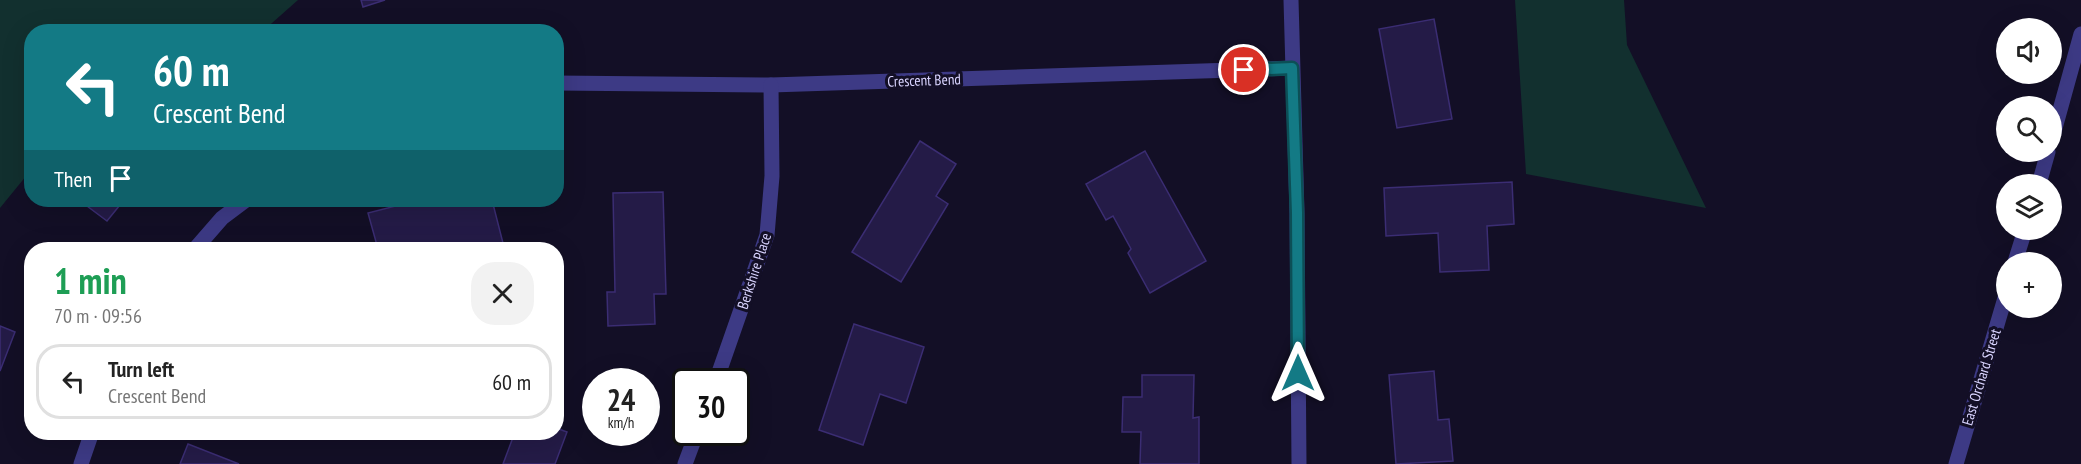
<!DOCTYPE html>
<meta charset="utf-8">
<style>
body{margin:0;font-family:"PT Sans Narrow",sans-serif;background:#f2f2f2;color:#222;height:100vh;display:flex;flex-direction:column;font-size:22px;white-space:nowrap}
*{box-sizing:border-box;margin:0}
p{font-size:20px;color:#767676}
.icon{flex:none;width:33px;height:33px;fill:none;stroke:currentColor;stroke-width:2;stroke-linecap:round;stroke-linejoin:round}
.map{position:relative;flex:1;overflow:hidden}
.panel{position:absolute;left:24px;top:242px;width:540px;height:198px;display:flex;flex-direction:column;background:#fff;border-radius:24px;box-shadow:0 6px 24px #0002}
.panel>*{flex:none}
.top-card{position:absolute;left:24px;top:24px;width:540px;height:183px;border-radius:24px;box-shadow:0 6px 24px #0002;background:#137a85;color:#fff;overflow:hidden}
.tools{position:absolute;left:1996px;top:18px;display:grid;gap:12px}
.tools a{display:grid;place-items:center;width:66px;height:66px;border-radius:50%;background:#fff;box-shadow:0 6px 24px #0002;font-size:30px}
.speed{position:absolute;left:582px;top:368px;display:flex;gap:12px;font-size:30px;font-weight:700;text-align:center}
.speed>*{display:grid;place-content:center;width:78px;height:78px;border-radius:50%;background:#fff;box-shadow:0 6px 24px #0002;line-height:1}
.speed small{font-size:15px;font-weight:400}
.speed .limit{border:3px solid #111;border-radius:9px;background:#fff;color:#111}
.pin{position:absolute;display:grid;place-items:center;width:51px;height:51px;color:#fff;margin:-26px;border:3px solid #fff;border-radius:50%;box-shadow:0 2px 6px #0007}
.me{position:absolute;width:66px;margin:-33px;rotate:0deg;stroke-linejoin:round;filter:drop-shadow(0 0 4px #0008)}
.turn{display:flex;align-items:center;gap:21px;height:126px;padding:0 30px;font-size:27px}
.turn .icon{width:78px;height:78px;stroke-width:2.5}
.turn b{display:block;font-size:42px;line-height:51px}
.then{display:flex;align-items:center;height:57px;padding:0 30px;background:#0003;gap:12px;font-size:22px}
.round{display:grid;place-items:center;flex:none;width:63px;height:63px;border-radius:24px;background:#f2f2f2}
.overview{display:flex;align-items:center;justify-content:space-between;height:102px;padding:0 30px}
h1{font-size:36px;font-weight:600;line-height:45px;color:#1e9e55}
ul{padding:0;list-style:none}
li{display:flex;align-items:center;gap:18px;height:75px;margin:0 12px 9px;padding:0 18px;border:3px solid #e0e0e0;border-radius:24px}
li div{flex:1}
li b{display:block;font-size:22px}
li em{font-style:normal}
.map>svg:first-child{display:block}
.green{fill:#12302f}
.building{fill:#241b47;stroke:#3b2d73;stroke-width:1.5}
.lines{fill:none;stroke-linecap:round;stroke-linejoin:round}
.minor{stroke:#3d3a85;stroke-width:15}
.route-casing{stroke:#0c4f56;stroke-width:15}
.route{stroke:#137a85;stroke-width:10}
.labels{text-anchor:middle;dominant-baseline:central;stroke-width:6;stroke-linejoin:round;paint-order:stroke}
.street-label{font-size:15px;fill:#d9d4ff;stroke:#130f26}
</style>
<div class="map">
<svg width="2081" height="464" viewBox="0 0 2081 464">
<rect width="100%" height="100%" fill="#130f26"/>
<g class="green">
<path d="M0,0H298L263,31L32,32L31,170L0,208Z"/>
<path d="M1515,0H1624L1627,45L1706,208L1526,174Z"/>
</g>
<g class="building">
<path d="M361,0H385L363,7Z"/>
<path d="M1434,19L1452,119L1397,128L1379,29Z"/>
<path d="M920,141L956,164L936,196L948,204L901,282L852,252Z"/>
<path d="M1145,151L1206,261L1150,293L1128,253L1131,249L1113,216L1106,220L1086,184Z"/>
<path d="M1512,182L1514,224L1487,226L1489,270L1440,272L1438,233L1386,236L1384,188Z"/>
<path d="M663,192L666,294H654L655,324L608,326L607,292H615L613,193Z"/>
<path d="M79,200H124L107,221Z"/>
<path d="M419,200H492L504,247L378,249L368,213Z"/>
<path d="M854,324L924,347L906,403L880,394L863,445L819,430Z"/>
<path d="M0,326L15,332L0,371Z"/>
<path d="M1434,371L1438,420L1449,419L1453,461L1396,464L1389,375Z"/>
<path d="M1142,375H1194L1193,418L1199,417V464H1140L1141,432H1122L1123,397H1142Z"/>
<path d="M556,428L567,432L555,464H503L515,432H556Z"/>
<path d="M188,444L239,464H180Z"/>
</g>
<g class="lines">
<g class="minor">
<path d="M1291,0L1297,213L1299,464"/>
<path d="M556,83L771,85L1292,68"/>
<path d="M2052,139L2081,34"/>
<path d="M2039,184L2048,152"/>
<path d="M195,249L222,218L246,200"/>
<path d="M2015,262L2025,230"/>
<path d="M716,381L767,235L772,176L771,85"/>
<path d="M81,464L92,432"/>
<path d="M685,464L697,432"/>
<path d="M1956,464L2007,291"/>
</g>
</g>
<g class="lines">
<defs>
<path id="route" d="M1244,70L1292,68L1297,213L1298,373"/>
</defs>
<use href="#route" class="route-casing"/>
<use href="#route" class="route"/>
</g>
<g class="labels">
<g class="street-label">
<text transform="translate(924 80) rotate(-2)">Crescent Bend</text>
<text transform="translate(754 271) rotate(-72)">Berkshire Place</text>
<text transform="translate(1981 377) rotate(-73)">East Orchard Street</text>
</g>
</g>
</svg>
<div class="tools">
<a><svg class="icon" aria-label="sound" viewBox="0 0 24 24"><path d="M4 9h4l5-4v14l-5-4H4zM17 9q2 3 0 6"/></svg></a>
<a><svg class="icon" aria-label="search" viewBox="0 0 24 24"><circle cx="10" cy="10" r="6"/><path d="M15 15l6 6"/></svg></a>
<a><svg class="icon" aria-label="layers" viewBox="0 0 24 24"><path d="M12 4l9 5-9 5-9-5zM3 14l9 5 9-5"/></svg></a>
<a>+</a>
</div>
<div class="speed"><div>24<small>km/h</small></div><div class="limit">30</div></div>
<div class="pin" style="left:1244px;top:70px;background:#d93025"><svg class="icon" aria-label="arrive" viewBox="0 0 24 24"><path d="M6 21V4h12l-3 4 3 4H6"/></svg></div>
<svg class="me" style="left:1298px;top:373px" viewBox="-20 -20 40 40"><path d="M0-17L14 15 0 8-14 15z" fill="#137a85" stroke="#fff" stroke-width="4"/></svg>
<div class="top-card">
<div class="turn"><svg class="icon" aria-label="left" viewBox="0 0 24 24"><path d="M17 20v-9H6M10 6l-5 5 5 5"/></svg><div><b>60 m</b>Crescent Bend</div></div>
<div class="then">Then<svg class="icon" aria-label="arrive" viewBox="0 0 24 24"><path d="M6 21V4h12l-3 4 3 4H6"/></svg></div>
</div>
<section class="panel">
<div class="overview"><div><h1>1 min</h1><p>70 m · 09:56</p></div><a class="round"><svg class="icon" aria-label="close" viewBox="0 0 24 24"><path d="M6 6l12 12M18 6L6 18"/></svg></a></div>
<ul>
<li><svg class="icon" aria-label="left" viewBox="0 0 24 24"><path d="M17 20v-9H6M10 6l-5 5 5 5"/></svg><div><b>Turn left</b><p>Crescent Bend</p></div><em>60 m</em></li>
</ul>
</section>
</div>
